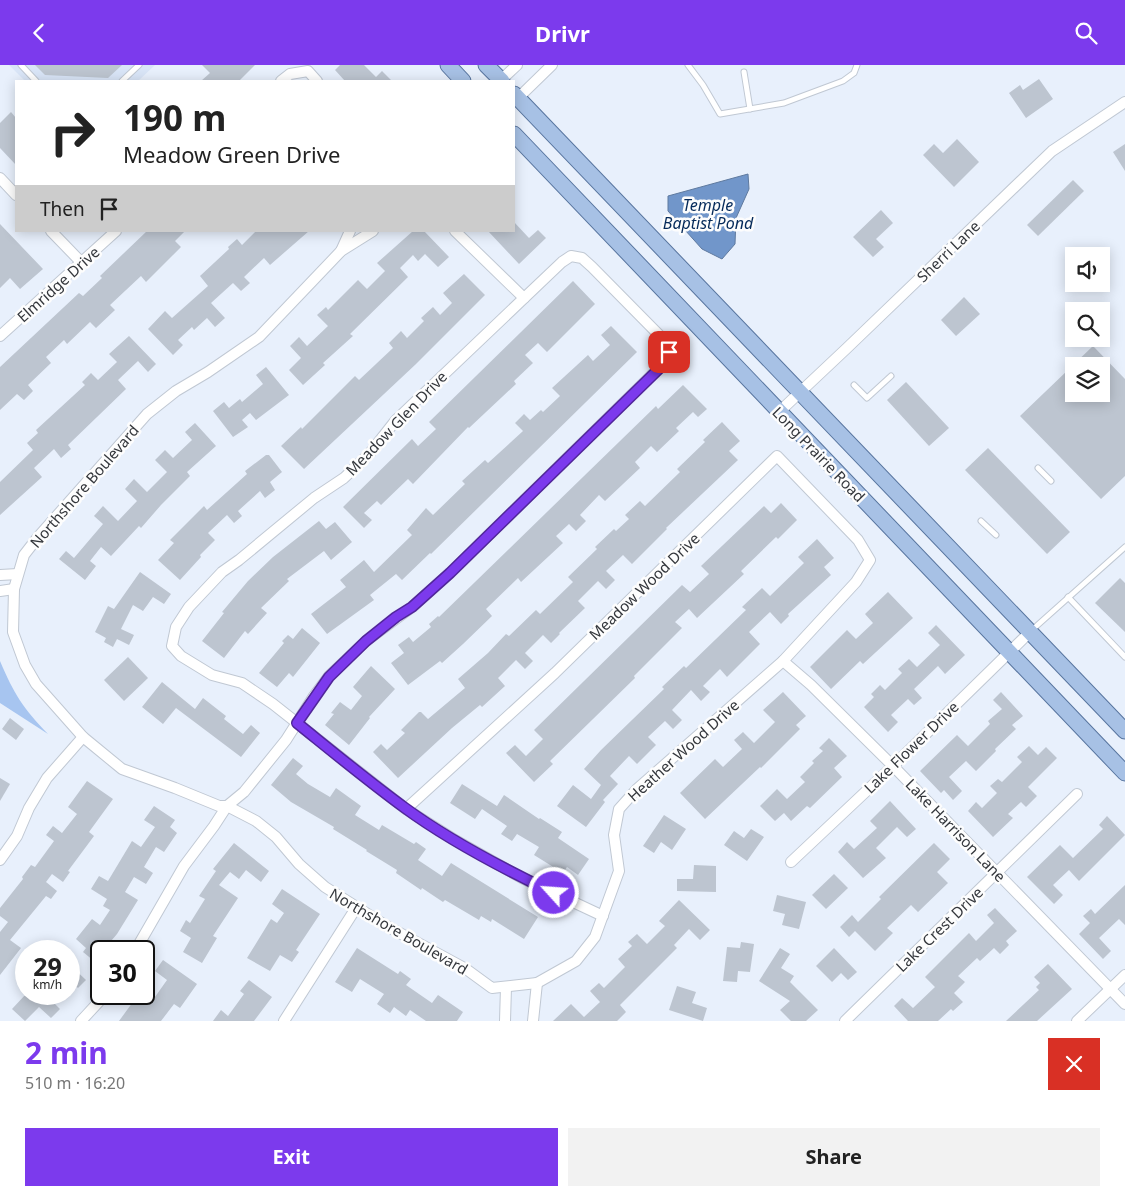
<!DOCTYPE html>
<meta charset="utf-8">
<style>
body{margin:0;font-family:"Noto Sans",sans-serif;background:#f2f2f2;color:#222;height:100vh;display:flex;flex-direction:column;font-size:19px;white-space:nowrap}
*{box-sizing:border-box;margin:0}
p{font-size:16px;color:#767676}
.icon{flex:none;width:28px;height:28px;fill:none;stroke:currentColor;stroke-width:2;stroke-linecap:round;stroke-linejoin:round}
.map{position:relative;height:956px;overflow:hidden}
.sheet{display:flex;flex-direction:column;background:#fff;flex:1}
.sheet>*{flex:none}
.banner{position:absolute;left:15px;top:15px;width:500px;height:152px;border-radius:0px;box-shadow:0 2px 12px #0003;background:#fff;color:#222;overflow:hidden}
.fabs{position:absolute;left:1065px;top:182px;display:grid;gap:10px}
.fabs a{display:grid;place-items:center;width:45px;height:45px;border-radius:0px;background:#fff;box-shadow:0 2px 12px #0003;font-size:25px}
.speed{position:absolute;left:15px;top:875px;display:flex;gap:10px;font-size:25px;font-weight:700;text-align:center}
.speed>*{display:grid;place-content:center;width:65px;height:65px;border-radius:50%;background:#fff;box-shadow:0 2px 12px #0003;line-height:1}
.speed small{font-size:12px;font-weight:400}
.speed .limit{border:2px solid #111;border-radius:8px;background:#fff;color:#111}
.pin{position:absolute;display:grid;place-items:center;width:42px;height:42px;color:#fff;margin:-21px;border-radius:10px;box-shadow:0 2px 8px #0006}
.me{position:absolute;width:55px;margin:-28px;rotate:296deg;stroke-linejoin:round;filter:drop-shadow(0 0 4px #0008)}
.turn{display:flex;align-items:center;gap:18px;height:105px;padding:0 25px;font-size:22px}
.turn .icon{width:65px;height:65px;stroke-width:2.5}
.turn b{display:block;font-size:35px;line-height:42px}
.then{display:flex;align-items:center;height:48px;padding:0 25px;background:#0003;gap:10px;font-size:19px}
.round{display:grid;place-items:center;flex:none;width:52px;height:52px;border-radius:0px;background:#f2f2f2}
.headline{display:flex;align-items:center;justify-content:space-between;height:85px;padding:0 25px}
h1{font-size:30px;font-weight:700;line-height:38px;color:#7c3aed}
.cta{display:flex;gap:10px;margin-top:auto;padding:10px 25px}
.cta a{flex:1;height:58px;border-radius:0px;background:#7c3aed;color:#fff;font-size:20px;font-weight:700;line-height:58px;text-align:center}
.cta a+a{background:#f2f2f2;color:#222}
header{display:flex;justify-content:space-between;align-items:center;height:65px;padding:0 25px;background:#7c3aed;color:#fff;font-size:22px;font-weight:700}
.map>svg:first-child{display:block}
.built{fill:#d9e5f7}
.green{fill:#a7c5f0}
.water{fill:#7196ca;stroke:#5f7a9f}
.building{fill:#bdc5d0;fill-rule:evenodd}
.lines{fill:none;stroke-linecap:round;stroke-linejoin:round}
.lane-casing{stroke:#c0c8d3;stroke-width:7}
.street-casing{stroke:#c0c8d3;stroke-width:12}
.primary-casing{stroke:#58759f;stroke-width:17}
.lane{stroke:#fff;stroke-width:5}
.street{stroke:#fff;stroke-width:10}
.primary{stroke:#a7c1e5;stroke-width:15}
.route-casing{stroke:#51269a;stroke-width:12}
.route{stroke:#7c3aed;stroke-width:9}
.labels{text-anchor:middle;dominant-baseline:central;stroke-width:5;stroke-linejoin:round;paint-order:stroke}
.street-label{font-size:15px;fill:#34373c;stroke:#fdfdfd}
.water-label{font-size:16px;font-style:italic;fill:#052a5a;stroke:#fdfdfd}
</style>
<header><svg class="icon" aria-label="back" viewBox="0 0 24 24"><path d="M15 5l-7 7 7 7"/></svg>Drivr<svg class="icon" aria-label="search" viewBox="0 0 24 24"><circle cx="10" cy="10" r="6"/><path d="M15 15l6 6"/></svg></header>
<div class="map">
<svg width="1125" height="956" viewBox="0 0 1125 956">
<rect width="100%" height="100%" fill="#e8f0fc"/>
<path class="built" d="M9,0H155L138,16H25Z"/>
<path class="green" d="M0,596C14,629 23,643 48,669L0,638Z"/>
<path class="water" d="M748,109L749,124L736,153L735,179L722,194L702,184L668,146V131Z"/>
<g class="building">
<path d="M35,0H122L108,13L45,10Z"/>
<path d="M202,0H255L239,16H201L210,8Z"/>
<path d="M340,0H364L376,12L382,6L392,16H345L335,5Z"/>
<path d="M1039,14L1053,34L1026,53L1009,28L1020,20L1023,25Z"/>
<path d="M11,47L16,53V100L0,83V58Z"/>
<path d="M957,74L979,97L954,122L923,90L934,79L943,88Z"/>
<path d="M1125,79V106L1113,87Z"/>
<path d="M1073,115L1084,126L1038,171L1027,160Z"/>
<path d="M881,145L893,158L876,174L884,182L873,192L853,172Z"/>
<path d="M514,157L529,173L538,165L546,173L519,199L488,166H514Z"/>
<path d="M0,159L43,204L20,224L10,213L0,223Z"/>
<path d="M147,166H185L175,176L181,182L146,217L141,211L110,240L115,245L96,263L90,257L67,279L64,275L46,292L51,298L28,320L33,326L24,335L17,329L0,345V302L79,228L83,231L102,213L100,211Z"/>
<path d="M256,166H309L270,200L264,193L244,212L250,218L241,226L233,218L211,238L225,253L215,262L207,253L194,265L192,262L178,275L183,280L173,290L148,264L165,246L172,253L208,221L200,211L229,184L228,182L237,174L242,180Z"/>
<path d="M413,166H424L449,192L438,202L425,189L418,196L413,190L400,203L408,212L350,269L353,271L323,298L325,300L303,320L289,305L301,293L290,281L299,272L307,281L328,261L317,250L326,242L328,245L358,215L367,224L385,206L377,198Z"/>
<path d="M464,209L485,230L416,299L304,404L281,381L301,362L302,364L355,311L359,315L393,283L389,278L401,266L407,273L424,256L421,253L433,242L440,250L452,238L443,228Z"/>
<path d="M573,216L595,239L547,287L538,278L525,290L533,298L514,316L516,319L469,363L468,362L413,419L408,414L381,440L377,436L364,448L372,455L364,463L343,442L412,374L418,381L436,364L429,357Z"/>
<path d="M964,232L980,249L956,271L941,255Z"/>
<path d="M611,261L637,287L431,489L430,488L402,515L396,509L370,530L374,535L327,569L311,549L346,522L340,515L364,495L374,507L412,470L407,465L426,443L433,450L465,419L462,416L485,395L488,398L523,366L515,358L524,349L530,355L541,345L543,347L560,331L552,323L588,290L593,296L610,280L601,270Z"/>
<path d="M129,271L156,299L148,307L138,296L118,315L126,324L68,380L71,384L61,393L54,384L34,403L42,412L0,450V417L33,385L27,378L38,368L36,365L85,320L82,317L91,308L98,315L117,297L109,289Z"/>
<path d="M1093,281L1125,314V411L1101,434L1020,351ZM1074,301H1101V329H1074Z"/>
<path d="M266,302L289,330L256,355L250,348L242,355L248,362L233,372L213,346L224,337L229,343L240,334L242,337L263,319L256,310Z"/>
<path d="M906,317L949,363L929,381L887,335Z"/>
<path d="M683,320L707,344L698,352L693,347L676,363L679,366L657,387L651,381L635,397L640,403L605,436L599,430L580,450L586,456L576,466L569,459L556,471L563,478L521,517L518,513L486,544L492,551L463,579L442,598L440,596L408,620L391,598L404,588L398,580L409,572L413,577L431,562L429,559L438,551L439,552L656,341L658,344Z"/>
<path d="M722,357L740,376L729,386L738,395L666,463L667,464L632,499L623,490L606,506L615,515L606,524L598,516L578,536L585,543L559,568L560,569L551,578L543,570L525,588L533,596L525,604L516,595L498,613L505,621L482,642L480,640L452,663L398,713L373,687L381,679L387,685L405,668L401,665L419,647H421L428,654L465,623L458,614L488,588L506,569L509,571L536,545L540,549L573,517L568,512L597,484L595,482L614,464L616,466L629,454L625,450L640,436L645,441L680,407L677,404L705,377L703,375Z"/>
<path d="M195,358L216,381L187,407L190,411L161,440L141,463L139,461L111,491L101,482L90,496L96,501L85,515L59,494L66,486L74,493L91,473L103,459L94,451L103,441L118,456L137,436L125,424L134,414L147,427L167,407L155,395L165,385L173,393L192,375L185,367Z"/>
<path d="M988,383L1070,467L1047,489L965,405Z"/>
<path d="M266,390H269L282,407L270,417L275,425L265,433L260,426L238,446L242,451L234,458L227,450L208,468L215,475L200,490L201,492L180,515L158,495L174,478L170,475L204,441L207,445L247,409L245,406Z"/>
<path d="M781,438L797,455L778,474L776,472L741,506L744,509L697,553L689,544L675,557L682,563L634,611L635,613L550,696L553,699L534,717L506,688L515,680L526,691L543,674L534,665L682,520L690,527L709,509L701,501L764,441L771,448Z"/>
<path d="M319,456L326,464L335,457L352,477L331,495L324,486L287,514L289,516L261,543L267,548L248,569L245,566L224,593L202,576L224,548L222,547L248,516L273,492Z"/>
<path d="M817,474L834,493L824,502L831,510L788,549L789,551L781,559L770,547L749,567L760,579L727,612L720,604L703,621L710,627L701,636L691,625L672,645L682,655L673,664L665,656L648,672L656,680L637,699L629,691L610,711L618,719L603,735L605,737L586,762L557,741L573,720L591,734L601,720L584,704L601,685L664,624L662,622L684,601L686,603L746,545L742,542L762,523L770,531L804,498L798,492Z"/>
<path d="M140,507L171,529L164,539L153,532L143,546L133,540L121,564L134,570L129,580L117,574L113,582L104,577L106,573L95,567L108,541L114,544Z"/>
<path d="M1120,513L1125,518V567L1095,538Z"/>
<path d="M888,527L913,553L863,599L860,596L831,624L810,602L847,565L856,574L873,558L865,549Z"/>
<path d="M936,560L965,590L945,609L938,601L914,624L922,633L914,640L908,634L891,650L898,657L888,667L864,642L874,632L871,629L880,620L885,625L902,608L898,604L909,594L917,602L940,580L928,568Z"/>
<path d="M302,563L320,578L293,612L289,608L277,622L259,608L284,578L282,576L288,570L293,574Z"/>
<path d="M128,592L148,613L124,636L104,615Z"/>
<path d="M371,601L395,624L369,652L370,653L349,680L325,660L334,649L331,648L340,637L351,645L362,631L353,622Z"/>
<path d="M162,617L195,644L203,633L226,651L224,654L243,669L251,660L260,668L241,692L176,643L163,659L142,642Z"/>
<path d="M783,627L806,651L796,660L800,664L761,703L760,702L705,754L680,728L715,694L723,702L742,684L734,675L743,667L754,678L775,657L763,645Z"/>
<path d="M1001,627L1023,651L1012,660L1016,664L995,684L996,686L976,706L966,696L949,712L962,726L953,735L944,725L941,728L920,706L957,670L968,681L990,659L988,656L1002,644L993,635Z"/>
<path d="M10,653L24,664L16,675L2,664Z"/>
<path d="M829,673L847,691L834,703L842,712L810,743L807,741L791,756L784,748L775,756L760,741L777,724L787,734L805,717L800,712L814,698L812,696L823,686L819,683Z"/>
<path d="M1029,681L1038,690L1046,682L1057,693L1028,722L1037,731L1026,742L1021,737L1008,749L1013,753L993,772L968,746L976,737L982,743L997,728L990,721L998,714L1002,717L1022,697L1017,692Z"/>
<path d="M293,693L303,701L296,709L308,719L330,732L336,723L361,741L355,750L379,765L382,760L414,779L416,777L426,784L418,795L442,811L451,798L538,852L524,874L492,854L491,857L481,851L479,855L445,835L443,837L422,823L421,825L396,808L397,805L366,786L367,785L333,764L334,762L291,737L271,720Z"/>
<path d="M0,713L10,719L0,736Z"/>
<path d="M87,716L113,734L89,767L94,771L68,806L70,807L63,817L52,809L46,817L57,826L51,834L46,831L10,875L21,883L0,910V867L8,857L0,851V843L23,814L22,812L31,800L35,802L54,776L46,770L53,761L62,768L77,749L68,742Z"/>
<path d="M462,719L497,741L504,730L539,754L540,753L562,767L558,773L589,794L578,810L567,802L563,808L534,790L539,782L517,769L512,776L501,769L507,761L482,744L475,754L450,738Z"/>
<path d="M890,736L916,764L907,772L897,762L876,783L886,793L863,813L838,787L847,777L854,784L877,763L870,756Z"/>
<path d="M154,741L175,755L170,762L177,768L164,787L156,782L144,802L153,808L146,819L134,812L125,827L138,835L117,869L94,896L83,887L86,883L76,874L92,854L100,860L110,845L103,841L107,834L91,824L99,811L108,816L132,776L141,782L155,762L144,755Z"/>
<path d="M664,750L686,764L672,785L661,777L654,788L643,781Z"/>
<path d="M1107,751L1125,770L1079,816L1069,805L1053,820L1063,830L1054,839L1027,812L1060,780L1073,793L1103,764L1099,760Z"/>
<path d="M751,764L764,772L747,796L724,780L734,766L744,773Z"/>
<path d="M234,778L269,806L261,817L246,805L239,814L230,807L219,820L238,833L213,871L217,873L202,898L183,887L191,873L180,866L186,855L190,858L205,834L199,831L216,806L213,804Z"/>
<path d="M934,778L950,794L937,807L948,818L918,847L911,840L887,863L893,868L875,886L855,866L849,872L840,862L852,850L858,857L881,834L879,832Z"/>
<path d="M694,800L716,801V827L677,826V814H693Z"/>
<path d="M834,809L848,823L826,844L812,830Z"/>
<path d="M1125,820V860L1119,854L1099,873L1111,886L1103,894L1079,869L1090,858L1083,851L1091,844L1095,849Z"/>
<path d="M282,824L320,849L296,885L299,887L292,897L280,890L270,906L247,893L271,854L277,858L284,848L272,839Z"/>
<path d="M777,830L806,837L799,864L782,860L785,849L773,846Z"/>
<path d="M679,835L710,865L700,875L689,864L674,880L677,883L620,940L626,947L617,956H553L571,939L584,952L600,937L590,926L599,918L604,923L625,902L618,894L632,881L628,877L637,869L647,879L665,861L659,856Z"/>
<path d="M995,843L1017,866L1006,876L1009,880L1000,889L994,883L980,896L977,893L958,911L965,917L954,928L963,937L953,946L951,944L938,956H908L894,941L902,933L913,943L935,922L925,912L969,868L976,876L994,858L987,850Z"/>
<path d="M741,877L754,879L750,907L738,906L737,917L723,916L727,882L740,883Z"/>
<path d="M357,883L398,909L400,906L411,914L406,920L432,938L438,930L463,947L457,956H426L410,945L406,951L394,942L390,948L377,939L384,929L360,914L352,927L335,917Z"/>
<path d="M780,883L790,889L781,903L794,911L790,917L818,945L806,956H791L780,945L790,936L759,916Z"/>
<path d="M834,883L857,907L848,915L841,908L832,917L816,901Z"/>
<path d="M163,895L197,919L180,943L174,939L161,956H119L138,930L150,939L167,915L155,906Z"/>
<path d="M69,899L86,915L78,923L69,915Z"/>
<path d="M1048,899L1072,924L1037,956H1006L1039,925L1036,922L1040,918L1034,912Z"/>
<path d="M249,915L272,932L254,956H213L221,945L228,951L244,929L240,926Z"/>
<path d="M677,921L696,927L692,938L707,943L703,956L669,945Z"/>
<path d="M26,929H63L54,938L60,944L51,953L39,942L25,956L12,944Z"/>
</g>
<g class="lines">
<defs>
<g id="lane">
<path d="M21,0L36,16"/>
<path d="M688,0L703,20L720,49L784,38L843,16L854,8L857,0"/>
<path d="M744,7L750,44"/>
<path d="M122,16L139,0"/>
<path d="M854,320L867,333L891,311"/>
<path d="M1038,403L1051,416"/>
<path d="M981,456L996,470"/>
<path d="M1068,532L1125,592"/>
<path d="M1032,565L1125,482"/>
</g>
<g id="street">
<path d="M281,16L290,9L308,6L317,16"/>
<path d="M500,16L517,0"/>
<path d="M515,36L552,0"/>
<path d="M0,113L16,130"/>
<path d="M51,166L81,197"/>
<path d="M373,166L341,186L259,272L208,307L176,326L147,349L38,472L24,490L14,524L13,567L25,600L36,619L83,672L122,704L175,723L219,741H227L256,756L276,772L299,799L325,822L385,860L466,904L492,923L537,918L576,896L595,872L619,806L614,770L619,744L637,724L783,596L856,517L870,495L858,475L777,391L555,608L406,744"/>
<path d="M455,166L524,233"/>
<path d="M341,186L350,166"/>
<path d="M0,271L116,166"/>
<path d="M779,347L847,283L1052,86L1125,37"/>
<path d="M0,510L18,509"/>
<path d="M0,526L14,524"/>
<path d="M783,596L811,620L893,701L1125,939"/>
<path d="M0,795L17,771L29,743L47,713L83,672"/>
<path d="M791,797L893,701L1030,567"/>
<path d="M135,886L184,801L214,761L227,741L244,727L286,675L314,631L329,611L366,576L412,542L450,508L665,297L669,287L667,278L592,202L582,193L571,191L562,197L396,355L370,388L344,413L314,433L239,495L222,507L189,542L176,562L172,581L181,591L212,610L242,618L273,639L406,744L455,775L522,813L603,851"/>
<path d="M81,956L106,929"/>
<path d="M284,956L356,843"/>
<path d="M505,956L506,922"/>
<path d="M533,956L537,918"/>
<path d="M845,956L1077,729"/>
<path d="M1077,956L1125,910"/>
</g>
<g id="primary">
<path d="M448,0L463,16"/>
<path d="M486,0L502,16"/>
<path d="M514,29L1125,666"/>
<path d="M514,69L1125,708"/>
</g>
</defs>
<use href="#lane" class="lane-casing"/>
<use href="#street" class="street-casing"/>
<use href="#primary" class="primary-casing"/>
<use href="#lane" class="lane"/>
<use href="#street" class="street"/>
<use href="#primary" class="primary"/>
</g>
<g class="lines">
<defs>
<path id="route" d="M554,828C504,804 450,776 405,743C368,716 333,687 297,658L329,612L366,576L396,552L412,542L450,508L666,297L669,287"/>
</defs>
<use href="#route" class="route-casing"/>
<use href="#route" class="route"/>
</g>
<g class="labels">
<g class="street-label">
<text transform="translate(948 186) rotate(-44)">Sherri Lane</text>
<text transform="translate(58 219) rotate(-42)">Elmridge Drive</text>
<text transform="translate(396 358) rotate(-46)">Meadow Glen Drive</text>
<text transform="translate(819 389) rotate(46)">Long Prairie Road</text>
<text transform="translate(84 421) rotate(-49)">Northshore Boulevard</text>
<text transform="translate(644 521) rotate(-44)">Meadow Wood Drive</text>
<text transform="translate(911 682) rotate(-44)">Lake Flower Drive</text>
<text transform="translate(683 685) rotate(-42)">Heather Wood Drive</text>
<text transform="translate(956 765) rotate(46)">Lake Harrison Lane</text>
<text transform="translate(939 864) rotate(-44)">Lake Crest Drive</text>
<text transform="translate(399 866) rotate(30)">Northshore Boulevard</text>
</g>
<g class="water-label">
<text x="708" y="140">Temple<tspan x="708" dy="18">Baptist Pond</tspan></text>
</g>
</g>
</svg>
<div class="fabs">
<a><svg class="icon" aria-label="sound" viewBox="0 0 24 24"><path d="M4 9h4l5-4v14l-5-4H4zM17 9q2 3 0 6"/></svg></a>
<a><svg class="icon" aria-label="search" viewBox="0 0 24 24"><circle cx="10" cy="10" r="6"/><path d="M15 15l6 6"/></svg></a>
<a><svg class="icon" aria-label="layers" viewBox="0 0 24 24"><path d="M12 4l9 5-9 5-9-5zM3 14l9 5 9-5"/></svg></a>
</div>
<div class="speed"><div>29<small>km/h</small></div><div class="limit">30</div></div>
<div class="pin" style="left:669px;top:287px;background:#d93025"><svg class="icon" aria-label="arrive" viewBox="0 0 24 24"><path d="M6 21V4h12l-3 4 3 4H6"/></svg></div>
<svg class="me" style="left:554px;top:828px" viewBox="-20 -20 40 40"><circle r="17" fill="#7c3aed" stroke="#fff" stroke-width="3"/><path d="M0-11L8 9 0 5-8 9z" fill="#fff"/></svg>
<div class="banner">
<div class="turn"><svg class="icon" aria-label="right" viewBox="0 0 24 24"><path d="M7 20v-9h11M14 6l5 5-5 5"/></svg><div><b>190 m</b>Meadow Green Drive</div></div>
<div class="then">Then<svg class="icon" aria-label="arrive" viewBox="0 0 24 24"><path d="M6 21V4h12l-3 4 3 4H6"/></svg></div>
</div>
</div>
<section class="sheet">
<div class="headline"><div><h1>2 min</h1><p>510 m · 16:20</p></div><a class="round" style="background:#d93025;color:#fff"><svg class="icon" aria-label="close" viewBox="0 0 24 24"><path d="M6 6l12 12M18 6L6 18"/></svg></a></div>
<div class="cta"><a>Exit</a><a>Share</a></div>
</section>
